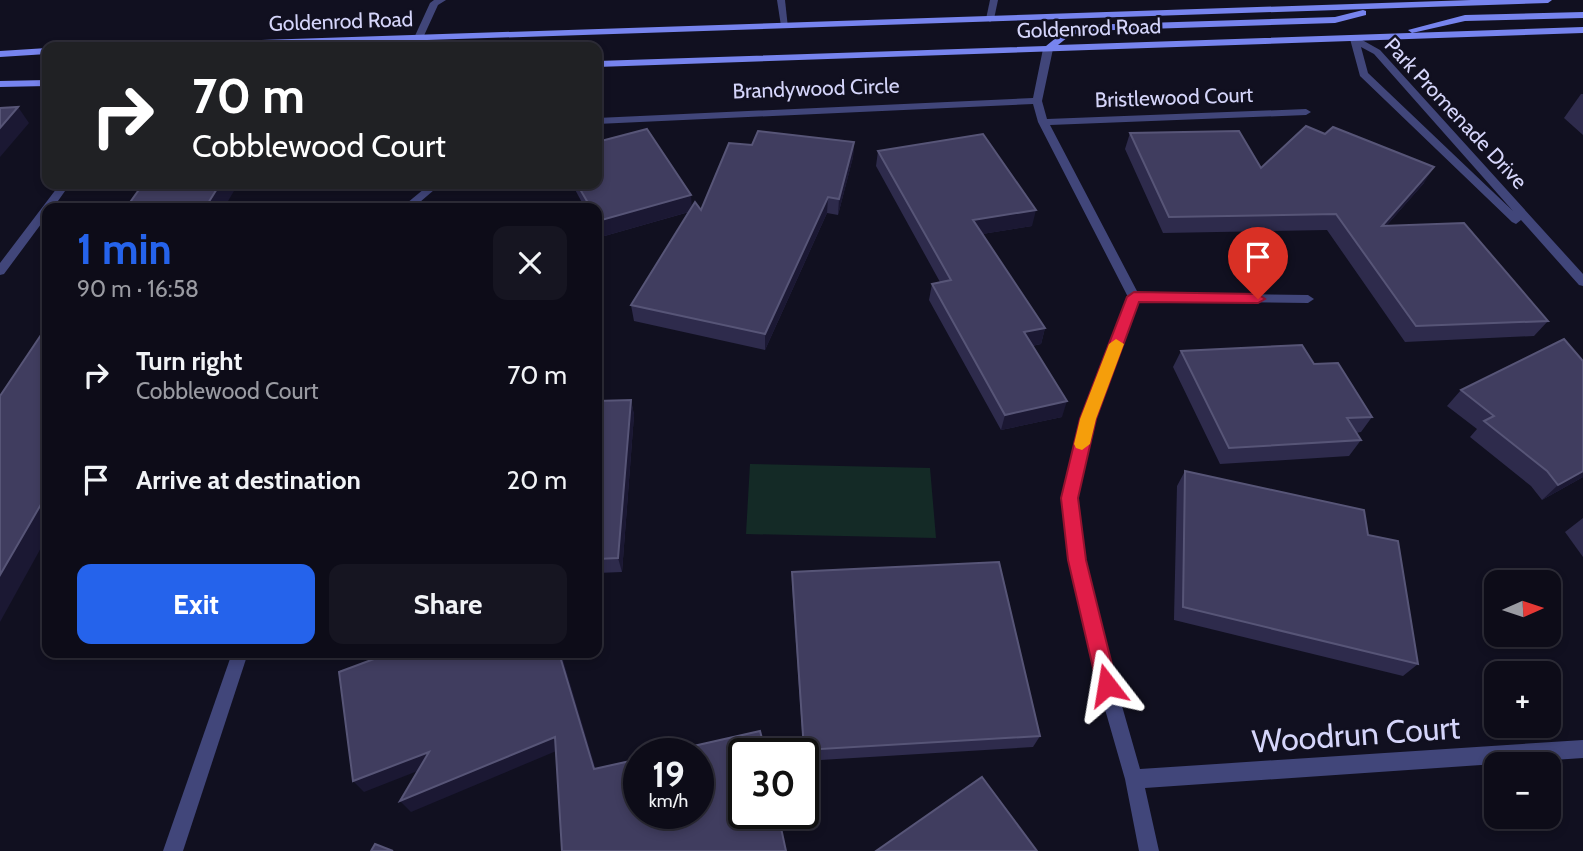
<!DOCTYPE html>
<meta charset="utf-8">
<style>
body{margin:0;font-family:Cabin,sans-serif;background:#161521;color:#f1f3f6;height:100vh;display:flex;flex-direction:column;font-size:26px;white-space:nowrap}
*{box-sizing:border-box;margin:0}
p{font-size:23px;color:#9a9ba2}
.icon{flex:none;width:38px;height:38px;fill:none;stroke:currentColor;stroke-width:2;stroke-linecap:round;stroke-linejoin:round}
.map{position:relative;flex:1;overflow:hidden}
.sheet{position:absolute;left:42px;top:203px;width:560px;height:455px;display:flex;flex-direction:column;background:#0d0c18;border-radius:14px;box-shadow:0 4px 10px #0003,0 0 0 2px #2d2c37}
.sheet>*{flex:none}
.top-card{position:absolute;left:42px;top:42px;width:560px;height:147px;border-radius:14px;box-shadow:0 4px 10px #0003,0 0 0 2px #2d2c37;background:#202124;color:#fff;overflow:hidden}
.needle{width:46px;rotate:87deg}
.fabs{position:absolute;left:1484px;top:570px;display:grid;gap:14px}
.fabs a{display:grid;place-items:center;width:77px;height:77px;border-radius:14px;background:#0d0c18;box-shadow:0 4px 10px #0003,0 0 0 2px #2d2c37;font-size:35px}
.speed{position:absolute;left:623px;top:738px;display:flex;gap:14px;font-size:35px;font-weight:700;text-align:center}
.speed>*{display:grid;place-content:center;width:91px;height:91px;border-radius:50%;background:#0d0c18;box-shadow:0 4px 10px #0003,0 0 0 2px #2d2c37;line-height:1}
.speed small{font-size:18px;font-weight:400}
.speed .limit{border:4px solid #111;border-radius:10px;background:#fff;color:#111}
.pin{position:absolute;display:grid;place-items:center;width:60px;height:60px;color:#fff;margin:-72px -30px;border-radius:50% 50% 50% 0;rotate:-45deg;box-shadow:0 0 7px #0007}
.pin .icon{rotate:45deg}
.me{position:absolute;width:77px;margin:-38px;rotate:346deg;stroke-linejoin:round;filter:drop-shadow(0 0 5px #0008)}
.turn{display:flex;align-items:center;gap:24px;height:147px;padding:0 35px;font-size:32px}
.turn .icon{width:91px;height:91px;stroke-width:2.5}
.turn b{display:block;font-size:49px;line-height:60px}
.round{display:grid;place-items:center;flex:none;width:74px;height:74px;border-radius:14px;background:#161521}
.headline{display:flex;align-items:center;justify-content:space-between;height:119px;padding:0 35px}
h1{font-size:42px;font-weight:700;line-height:52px;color:#2563eb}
.primary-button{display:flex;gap:14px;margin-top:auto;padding:14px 35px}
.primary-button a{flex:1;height:80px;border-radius:14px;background:#2563eb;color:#fff;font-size:28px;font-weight:700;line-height:80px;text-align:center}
.primary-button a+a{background:#161521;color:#f1f3f6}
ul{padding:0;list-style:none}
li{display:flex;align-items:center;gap:21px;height:105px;padding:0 35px}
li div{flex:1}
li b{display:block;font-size:26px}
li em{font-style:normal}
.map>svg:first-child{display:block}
.green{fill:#142a26}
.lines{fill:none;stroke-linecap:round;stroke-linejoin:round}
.lane{fill:#41467a;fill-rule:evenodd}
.street{fill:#41467a;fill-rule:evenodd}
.secondary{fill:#7784ee;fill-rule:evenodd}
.wall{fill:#2e2b4c}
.shaded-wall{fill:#1b1833}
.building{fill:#403d5f;stroke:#575577;stroke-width:2}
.route{fill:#e11d48;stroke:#92132f;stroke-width:2}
.slow{fill:#f59e0b}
.labels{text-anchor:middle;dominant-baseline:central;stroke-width:5;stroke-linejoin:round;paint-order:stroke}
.far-street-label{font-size:21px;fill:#d5d5fa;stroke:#111020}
.near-street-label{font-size:32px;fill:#d5d5fa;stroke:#111020}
</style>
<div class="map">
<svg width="1583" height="851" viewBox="0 0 1583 851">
<rect width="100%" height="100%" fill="#111020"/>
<path class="green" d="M750,464L930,468L936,538L746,534Z"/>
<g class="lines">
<g class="lane">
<path d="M990,0H998L994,19L990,22L986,19Z"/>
<path d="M1355,36L1380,50L1583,274V286L1579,285L1521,220L1516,224L1512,222L1360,76L1350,39ZM1361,47L1374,54L1513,211L1368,73Z"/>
</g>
<g class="street">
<path d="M434,0H446L438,5L422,40H416L414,38L430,3Z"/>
<path d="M777,0H785L788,28L781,26Z"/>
<path d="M1048,46L1053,49L1042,101L1047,119L1306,109L1311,112L1306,115L1050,125L1138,293L1308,295L1314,299L1308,303L1139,301L1095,419L1077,498L1085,560L1116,685L1140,769L1583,740V758L1145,788L1159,851H1139L1125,779L1098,685L1069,560L1063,498L1081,419L1128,297L1038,122L1033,104L597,124V118L1033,98L1043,49Z"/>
<path d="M60,184H70L53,208H47V216L4,274L0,275V263Z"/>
<path d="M430,184H441L413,208H401Z"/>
<path d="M232,653H248L183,851H163Z"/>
</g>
<g class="secondary">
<path d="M1471,0H1552L1548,3L217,47H138L143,44Z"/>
<path d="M1363,10L1366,11V15L1335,23L1084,31L1068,37L1058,45L1583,27V33L597,67V61L1046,46L1062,33L1083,25L1335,17Z"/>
<path d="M1583,12V18L1465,21L1412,33L1408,30L1465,15Z"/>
<path d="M47,48V54L0,57V51Z"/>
<path d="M47,80V86L0,87V81Z"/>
</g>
</g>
<g class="wall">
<path d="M1581,94H1583V135L1564,118Z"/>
<path d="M1130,133L1261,168L1424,183L1386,226L1548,321L1534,336L1405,342L1327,230L1163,233L1125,149Z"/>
<path d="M854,142L853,157L838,215L827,213L765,350L634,321L631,305L689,212L601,237L597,229V208H585L572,184H597L692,207L701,210L752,145Z"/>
<path d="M878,151L1032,226L982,234L1045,328L1041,344L1032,346L1062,417L1001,430L929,300L932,284L940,282L876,166Z"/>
<path d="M1181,351L1314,364L1372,417L1361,432L1356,433L1361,440L1349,456L1220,464L1173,367Z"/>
<path d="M1461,390L1583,477L1542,500L1531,486L1470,437L1477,429L1447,406Z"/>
<path d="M631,400L634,415L622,572L597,573V401Z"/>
<path d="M1185,471L1368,535L1418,664L1403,676L1174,620L1177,486Z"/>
<path d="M1583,518V557L1565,532Z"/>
<path d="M792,572L1040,736L1033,747L804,761L792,586Z"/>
</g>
<g class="shaded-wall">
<path d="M18,107L29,123L0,157V128Z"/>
<path d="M854,142L853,157L838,215L839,199Z"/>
<path d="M1434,167L1424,183L1372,242L1382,226Z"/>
<path d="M220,184H238L224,208H205Z"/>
<path d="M691,195L692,211L601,237L598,221Z"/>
<path d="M828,197L827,213L765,350V334Z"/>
<path d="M1036,210L1032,226L970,236L973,220Z"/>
<path d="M1045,328L1041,344L1020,348L1024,332Z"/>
<path d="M631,400L634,415L622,572L618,558Z"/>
<path d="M1067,401L1062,417L1001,430L1005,415Z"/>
<path d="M1583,471V477L1542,500L1558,485Z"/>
<path d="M47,494V537L0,622V575Z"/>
<path d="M559,653H561L599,780L594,769Z"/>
<path d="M555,737L561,749L411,812L400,801Z"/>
<path d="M429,752L438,763L364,792L353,781Z"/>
</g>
<g class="building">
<path d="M18,107L0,128V108Z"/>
<path d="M1306,126L1325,134L1333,127L1434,167L1382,226L1464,223L1548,321L1416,326L1336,214L1169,217L1130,133L1239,131L1261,168Z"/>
<path d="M647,129L691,195L598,221L597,208H591L577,184H597V142Z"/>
<path d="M758,131L854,142L839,199L828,197L765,334L631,305L695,202L701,210L729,143L752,145Z"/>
<path d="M983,134L1036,210L973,220L1045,328L1024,332L1067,401L1005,415L932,284L951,280L878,151Z"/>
<path d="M143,184H220L205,208H126Z"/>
<path d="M47,326V494L0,575V396Z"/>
<path d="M1564,339L1583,361V471L1558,485L1547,471L1484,421L1494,416L1461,390Z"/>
<path d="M1302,345L1314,364L1338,363L1372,417L1347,418L1361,440L1229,448L1181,351Z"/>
<path d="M631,400L618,558L597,559V401Z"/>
<path d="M1185,471L1364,510L1368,535L1398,541L1418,664L1183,607Z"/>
<path d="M999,562L1040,736L804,750L792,572Z"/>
<path d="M390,653H559L594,769L639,759V814H698V754H658L760,731L766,754H744V814H778L786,851H562L555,737L400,801L429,752L353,781L339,672Z"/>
<path d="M982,777L1037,851H876Z"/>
<path d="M375,844L393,851H371Z"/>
</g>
<path class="route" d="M1134,292L1258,294L1265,299L1258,303L1139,302L1096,419L1078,498L1086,560L1117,685L1114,692L1107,695L1100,692L1097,685L1068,560L1061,498L1080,419L1127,297Z"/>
<path class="slow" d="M1116,339L1124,344L1096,419L1090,444L1082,450L1076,448L1074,444L1080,419L1109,344Z"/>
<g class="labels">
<g class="far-street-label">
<text transform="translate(341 21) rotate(-2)">Goldenrod Road</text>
<text transform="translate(1089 28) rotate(-2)">Goldenrod Road</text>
<text transform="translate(816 88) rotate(-2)">Brandywood Circle</text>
<text transform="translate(1174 97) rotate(-2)">Bristlewood Court</text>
<text transform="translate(1456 113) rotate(47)">Park Promenade Drive</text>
</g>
<g class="near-street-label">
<text transform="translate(1356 734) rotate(-4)">Woodrun Court</text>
</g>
</g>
</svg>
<div class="fabs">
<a><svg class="needle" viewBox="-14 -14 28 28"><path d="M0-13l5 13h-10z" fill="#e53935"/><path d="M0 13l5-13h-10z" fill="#9a9ba2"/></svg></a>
<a>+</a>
<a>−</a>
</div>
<div class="speed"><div>19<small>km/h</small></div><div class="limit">30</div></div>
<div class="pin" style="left:1258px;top:299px;background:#d93025"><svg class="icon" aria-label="arrive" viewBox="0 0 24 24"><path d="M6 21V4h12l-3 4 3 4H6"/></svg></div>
<svg class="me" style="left:1107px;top:685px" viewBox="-20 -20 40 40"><path d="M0-17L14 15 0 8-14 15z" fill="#e11d48" stroke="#fff" stroke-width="4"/></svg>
<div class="top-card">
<div class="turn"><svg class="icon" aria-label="right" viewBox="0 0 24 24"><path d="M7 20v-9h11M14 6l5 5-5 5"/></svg><div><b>70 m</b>Cobblewood Court</div></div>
</div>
<section class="sheet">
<div class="headline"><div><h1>1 min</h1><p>90 m · 16:58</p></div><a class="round"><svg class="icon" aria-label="close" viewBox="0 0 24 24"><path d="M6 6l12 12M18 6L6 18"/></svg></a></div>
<ul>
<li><svg class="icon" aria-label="right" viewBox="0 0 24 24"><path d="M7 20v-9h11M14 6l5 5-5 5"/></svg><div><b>Turn right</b><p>Cobblewood Court</p></div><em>70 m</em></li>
<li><svg class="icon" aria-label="arrive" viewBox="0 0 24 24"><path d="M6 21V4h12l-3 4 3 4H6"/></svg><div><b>Arrive at destination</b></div><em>20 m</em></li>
</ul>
<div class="primary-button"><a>Exit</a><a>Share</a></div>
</section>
</div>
